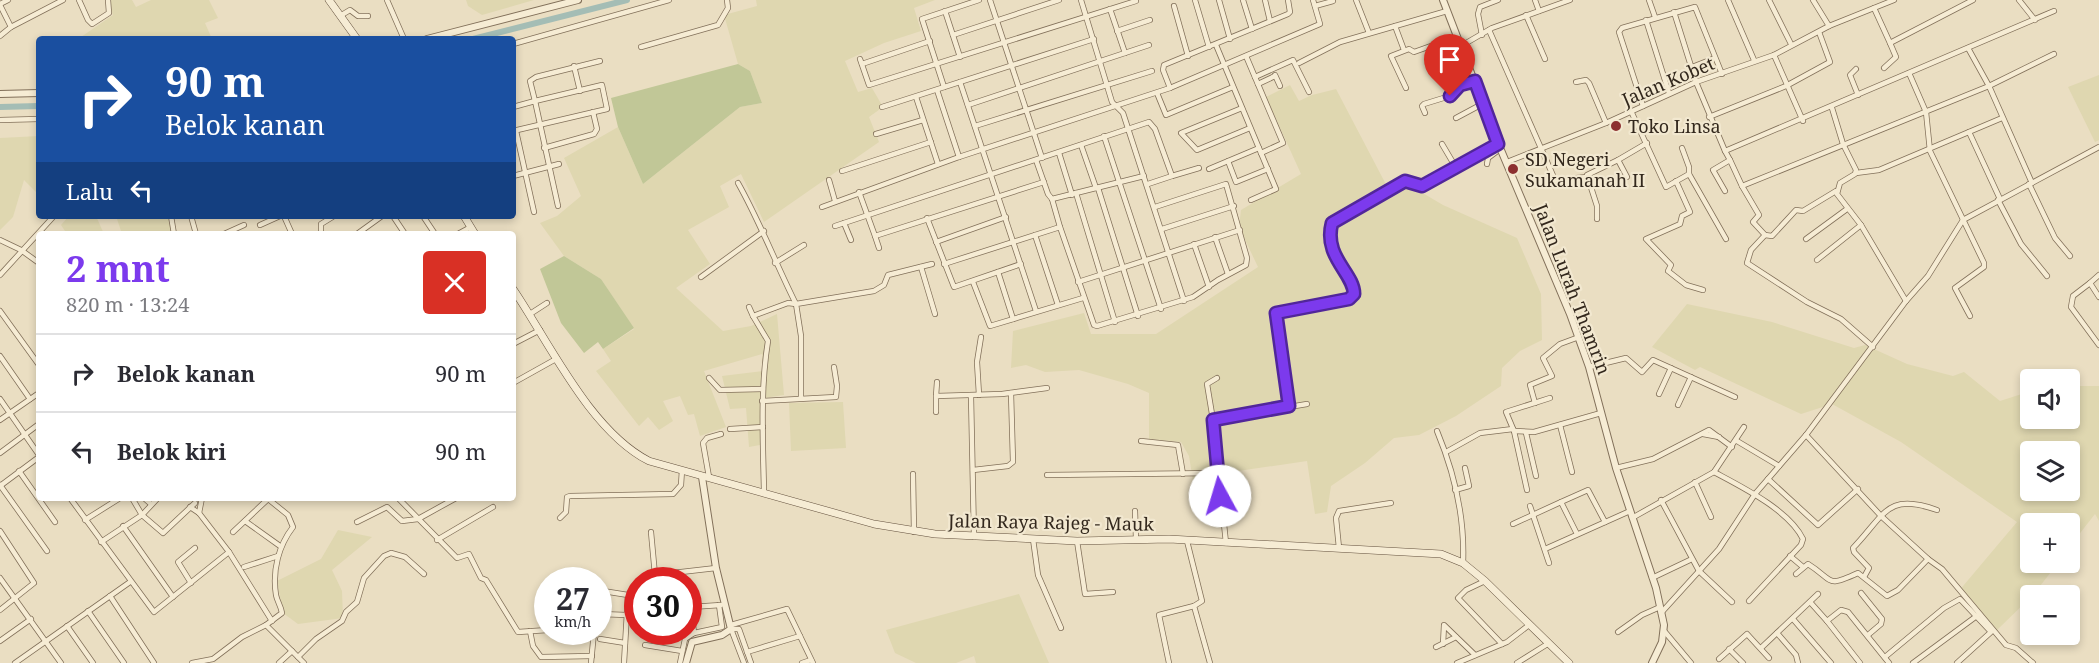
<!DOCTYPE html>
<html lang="id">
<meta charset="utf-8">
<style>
body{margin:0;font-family:"Noto Serif",serif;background:#f7f7f7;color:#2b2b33;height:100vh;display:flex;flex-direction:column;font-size:22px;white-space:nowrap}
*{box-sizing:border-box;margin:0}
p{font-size:20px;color:#7c7c81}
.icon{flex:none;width:33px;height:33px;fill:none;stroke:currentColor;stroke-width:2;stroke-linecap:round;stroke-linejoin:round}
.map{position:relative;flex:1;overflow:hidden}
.side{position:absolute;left:36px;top:231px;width:480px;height:270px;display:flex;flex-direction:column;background:#fff;border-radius:6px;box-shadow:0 3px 9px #0003}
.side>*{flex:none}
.hud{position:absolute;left:36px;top:36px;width:480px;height:183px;border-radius:6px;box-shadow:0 3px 9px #0003;background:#1a4fa0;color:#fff;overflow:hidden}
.fabs{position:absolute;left:2020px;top:369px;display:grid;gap:12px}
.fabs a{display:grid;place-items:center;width:60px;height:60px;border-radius:6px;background:#fff;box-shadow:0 3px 9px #0003;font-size:30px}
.speed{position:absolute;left:534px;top:567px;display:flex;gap:12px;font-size:30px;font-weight:700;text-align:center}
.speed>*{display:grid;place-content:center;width:78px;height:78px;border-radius:50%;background:#fff;box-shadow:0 3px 9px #0003;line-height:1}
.speed small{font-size:15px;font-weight:400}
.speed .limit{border:9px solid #d22;background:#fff;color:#111}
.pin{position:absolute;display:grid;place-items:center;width:51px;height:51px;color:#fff;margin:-62px -26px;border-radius:50% 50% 50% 0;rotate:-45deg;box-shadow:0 0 6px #0007}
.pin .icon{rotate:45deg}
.me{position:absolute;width:66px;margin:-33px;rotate:354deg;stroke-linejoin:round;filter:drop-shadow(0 0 4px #0008)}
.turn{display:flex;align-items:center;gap:21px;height:126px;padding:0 30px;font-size:27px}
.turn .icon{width:78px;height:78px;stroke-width:2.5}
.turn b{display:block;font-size:42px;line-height:51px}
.then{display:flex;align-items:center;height:57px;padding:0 30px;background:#0003;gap:12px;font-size:22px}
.round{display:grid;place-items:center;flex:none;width:63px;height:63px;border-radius:6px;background:#f7f7f7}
.summary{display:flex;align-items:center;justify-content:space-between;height:102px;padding:0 30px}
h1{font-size:36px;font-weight:700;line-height:45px;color:#7c3aed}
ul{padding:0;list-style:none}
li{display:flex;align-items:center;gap:18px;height:78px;padding:0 30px;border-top:2px solid #e1e1e2}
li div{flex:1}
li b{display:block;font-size:22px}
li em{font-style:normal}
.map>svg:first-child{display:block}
.farmland{fill:#dfd7b0;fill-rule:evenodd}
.green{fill:#c1c797}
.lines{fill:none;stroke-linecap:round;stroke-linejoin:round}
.canal{stroke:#a4bdb5;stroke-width:6}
.minor-casing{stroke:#82705a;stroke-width:6}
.tertiary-casing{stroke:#82705a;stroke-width:8}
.secondary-casing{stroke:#64513e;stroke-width:8}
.minor{stroke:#f6ecd4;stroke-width:4.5}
.tertiary{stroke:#f6ecd4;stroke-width:6}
.secondary{stroke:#f6ecd4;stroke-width:7}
.route-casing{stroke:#51269a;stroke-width:15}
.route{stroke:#7c3aed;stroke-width:10}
.poi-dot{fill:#8c2f2f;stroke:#f2e8d0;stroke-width:2}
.labels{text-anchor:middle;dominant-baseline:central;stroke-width:4.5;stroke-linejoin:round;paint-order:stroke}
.street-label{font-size:18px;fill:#33281d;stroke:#f2e8d0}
.poi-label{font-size:18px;fill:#33281d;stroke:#f2e8d0;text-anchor:start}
</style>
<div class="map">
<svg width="2099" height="663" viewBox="0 0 2099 663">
<rect width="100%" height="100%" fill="#eadec2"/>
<g class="farmland">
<path d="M107,0H132L136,7L151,0H209L218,18L205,23L212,39H82L81,37L113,15Z"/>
<path d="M466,0H534L482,15L468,6Z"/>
<path d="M756,0H935L914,8L921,31L884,43L845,61L858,92L872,88L883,107L869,117L879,142L764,222L741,174L720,186L729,207L688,230L710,264L676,288L723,331L751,326L777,314L784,395L763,398L765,444L749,447L746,408L730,409L722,376L763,371L762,354L704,371L726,427L700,436L694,414L688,415L680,396L663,401L673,421L659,430L648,417L639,426L596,371L611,361L603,349L634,329L601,279L564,256L540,223L557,216L581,196L564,158L618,127L643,184L740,107L762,103L750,71L738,64L724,15L757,6Z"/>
<path d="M2099,75V140L2095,142L2068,87Z"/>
<path d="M1290,85L1299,101L1312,95L1336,89L1391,194L1404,182L1443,205L1517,238L1541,294L1542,340L1520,351L1502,368L1501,386L1456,416L1419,435L1394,438L1365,463L1331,486L1327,512L1315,514L1307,461L1218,474L1222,506H1197L1189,456L1181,442L1149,439V393L1128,384L1079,370L1045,372L1026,365L1011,368L1013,331L1084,313L1091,334H1156L1258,267L1239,227L1241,210L1301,174L1266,97Z"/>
<path d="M39,136V195L24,180L13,217L0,230V138Z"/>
<path d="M69,216H96L104,234H67L61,225Z"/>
<path d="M116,216H168L172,234H122Z"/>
<path d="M1687,304L1772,322L1854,348L1865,345L1907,364L1953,376L1964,372L2000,401L2031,391V418H2070V386H2099V521L2095,514L2070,546V524H2031V562L2058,563L2033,595L1996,631L1958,592L2017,522L1901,442L1832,404L1801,414L1700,367L1695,370L1652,347ZM2031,452H2070V490H2031Z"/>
<path d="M843,402L846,448L791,451L789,403Z"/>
<path d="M338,530L372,537L332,570L342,591L343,618L298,624L283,613L277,581L321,559Z"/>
<path d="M1019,594L1049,663H976L974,656L956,663H916L895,653L886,630Z"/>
</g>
<g class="green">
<path d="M738,64L750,71L762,103L740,107L643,184L618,127L611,98Z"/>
<path d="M564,256L601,279L634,328L603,349L598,342L584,353L561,323L540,269Z"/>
</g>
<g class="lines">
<g class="canal">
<path d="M473,39L627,0"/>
<path d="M0,107L39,106"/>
</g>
<defs>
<g id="minor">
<path d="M79,0L88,20L92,24L109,13L108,0"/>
<path d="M387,0L404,39"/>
<path d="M990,0L1042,158"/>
<path d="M1081,0L1112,102L1123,113L1184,301"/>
<path d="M1195,0L1209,47"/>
<path d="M1219,0L1230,39"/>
<path d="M1243,0L1252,29"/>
<path d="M1265,0L1270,21"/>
<path d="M1356,0L1369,33"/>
<path d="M1535,0L1539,11"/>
<path d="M1649,0L1655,17"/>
<path d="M1728,0L1754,60"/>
<path d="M1769,0L1791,44"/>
<path d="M1813,0L1829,26"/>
<path d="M2019,0L2035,20"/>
<path d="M0,4L8,0"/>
<path d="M0,5L11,27L63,0"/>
<path d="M1174,6L1188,56"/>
<path d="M1315,6L1333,1"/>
<path d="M1874,8L1890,43L1973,0"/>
<path d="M1110,9L1125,53"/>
<path d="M945,11L960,57"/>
<path d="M1674,12L1696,82L1725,151L2054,11"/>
<path d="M1526,15L1545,59"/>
<path d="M340,16L350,10L358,16H368"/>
<path d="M1646,20L1669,93"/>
<path d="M1395,26L1404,50"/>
<path d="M1489,30L1555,180L1587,177"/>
<path d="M1117,31L1150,20"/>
<path d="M953,35L1059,0"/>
<path d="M1482,35L1478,14L1480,7L1498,0"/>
<path d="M0,36L11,27"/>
<path d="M513,44L669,0"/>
<path d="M1216,45L1276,189L1251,200"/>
<path d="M1461,46L1492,28L1570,0"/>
<path d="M641,47L718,25L728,8L727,0"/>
<path d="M1968,48L1989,86L2032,183"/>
<path d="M1774,55L1829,26L1894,0"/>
<path d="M1246,56L1283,143L1261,153"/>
<path d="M860,59L869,85L1136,1"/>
<path d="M1299,63L1340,42L1447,11"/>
<path d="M862,64L930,41"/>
<path d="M574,66L580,91"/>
<path d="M1692,67L1715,58"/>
<path d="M1884,68L1896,57L1890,43"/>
<path d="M1856,69L1850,75L1858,95"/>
<path d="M1909,73L1926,112L1930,151L1984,263V267L1955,288L1970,316"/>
<path d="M1275,75L1280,86"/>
<path d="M1255,77L1293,60L1309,92"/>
<path d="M960,82L1036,311"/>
<path d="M1576,82L1586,80L1589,83L1606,123"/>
<path d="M1258,84L1275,76"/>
<path d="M944,87L922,19L979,0"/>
<path d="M1170,88L1320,24L1313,0"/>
<path d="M1406,88L1391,56L1409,49L1414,52L1456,37"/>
<path d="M937,90L959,157"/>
<path d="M1157,93L1166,115L1233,87"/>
<path d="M916,97L938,164"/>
<path d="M968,105L1149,45"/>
<path d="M1643,106L1619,32L1622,28L1695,7L1722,74"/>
<path d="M513,107L535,101L558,206"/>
<path d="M882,107L1094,39"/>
<path d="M1242,108L1181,133L1197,150L1250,128"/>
<path d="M1832,108L1843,144L1856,170L1855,174L1840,183L1837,194L1861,225L1906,301"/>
<path d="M1631,111L1666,187L1689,174L1726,239"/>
<path d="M1425,113L1422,106L1424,104L1450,96L1459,85L1475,81"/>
<path d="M1709,117L1786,86L1830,62L1819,32"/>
<path d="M1456,118L1484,103"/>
<path d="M0,120L39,119"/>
<path d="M975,126L1152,71"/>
<path d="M513,131L607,109L602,85L535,101L530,81L536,77L600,61"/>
<path d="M516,131L534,212"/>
<path d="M1969,132L2000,199"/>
<path d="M876,134L923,120"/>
<path d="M1104,136L1161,309"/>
<path d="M1442,144L1455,166"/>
<path d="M1081,145L1096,188"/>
<path d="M544,148L594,134L597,129L593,112"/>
<path d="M1682,148L1689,167V174"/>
<path d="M1059,153L1072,195"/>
<path d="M1036,160L1048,194L1052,199L1144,176"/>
<path d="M1730,160L1742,186"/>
<path d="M1228,161L1236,182L1268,169"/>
<path d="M1507,162L1606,123L1696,82L1774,55L1803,121"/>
<path d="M1487,164L1488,158L1496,152L1495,145"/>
<path d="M1209,169L1259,148"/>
<path d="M842,171L931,142"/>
<path d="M1856,173L1879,170L2002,118"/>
<path d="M513,176L559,164"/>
<path d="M1172,176L1199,168"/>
<path d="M1627,177L1618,160L1647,143"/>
<path d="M829,180L835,201"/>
<path d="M1676,181L1690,212L1682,216L1680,224L1646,239L1671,265L1668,271L1686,285L1703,290"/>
<path d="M738,183C760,222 776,264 796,304"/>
<path d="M2029,184L2055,238L2070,256"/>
<path d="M1098,188L1138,316"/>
<path d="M1725,191L1713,170L1730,160L1725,151"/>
<path d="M859,192L875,236L1044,182"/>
<path d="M1076,193L1115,322"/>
<path d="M1052,199L1060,227"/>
<path d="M1998,200L2021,244L2047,276"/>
<path d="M822,207L959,157L1170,88L1163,70L1164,65L1288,14L1290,12L1288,0"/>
<path d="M171,216L174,234"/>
<path d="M191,216L196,234"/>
<path d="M284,216L292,234"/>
<path d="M393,216L405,234"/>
<path d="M423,216L435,234"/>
<path d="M927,218L954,287L1021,264"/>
<path d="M1597,219V206L1587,175L1618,160"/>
<path d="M844,223L851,240"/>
<path d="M260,225L280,216"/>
<path d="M835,226L1149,122L1155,129L1172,176L1148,184"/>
<path d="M1162,229L1234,206"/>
<path d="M224,234L244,225"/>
<path d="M321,234V224L334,216"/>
<path d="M357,234L382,216"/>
<path d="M458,234L471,227"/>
<path d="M1035,235L1058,305"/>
<path d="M1765,235L1772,236L1796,210L1803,211L1836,191"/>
<path d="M875,236L879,248"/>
<path d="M1215,237L1228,274"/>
<path d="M1806,239L1847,209"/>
<path d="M0,240L21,250L39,263"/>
<path d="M936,242L1006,217"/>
<path d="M1194,244L1209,287"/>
<path d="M1817,260L1861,225"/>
<path d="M775,263L804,245"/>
<path d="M944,264L1060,227L1094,325L1097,326L1193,297L1218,280L1246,265L1247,258L1226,184L1155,207"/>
<path d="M921,267L935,314"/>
<path d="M998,272L1013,319"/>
<path d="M0,275L54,216"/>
<path d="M2099,275L2090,283L2099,297"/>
<path d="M701,277L764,231"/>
<path d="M973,282L990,326L1083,298"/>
<path d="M1078,282L1240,230"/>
<path d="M2090,283L2073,296L2071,307L2099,345"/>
<path d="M749,307L753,316L788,303L796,304"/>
<path d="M0,311L39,365"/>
<path d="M530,314L547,303"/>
<path d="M753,316L768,341C760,390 763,441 764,492"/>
<path d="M513,344L540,330"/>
<path d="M1873,347L1841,319L1807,302L1747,263L1751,250L1765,235L1753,222L1759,215L1742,186L1989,86L2054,54"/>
<path d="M0,356L30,399"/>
<path d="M1589,367L1626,358L1642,372L1653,360L1735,397"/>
<path d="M709,378L720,390L763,389"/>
<path d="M513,383L556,359"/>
<path d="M1659,394L1671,368"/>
<path d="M979,395L977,362L981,337"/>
<path d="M936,396L937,382"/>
<path d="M971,396L974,537"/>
<path d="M801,398V336L796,304L874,291L884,285L888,275L932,264"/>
<path d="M0,399L39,455"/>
<path d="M762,401L836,397L837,386L834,367"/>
<path d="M1535,403L1530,385L1552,376L1543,358L1560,344L1579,337"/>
<path d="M1678,405L1691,377"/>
<path d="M1289,406L1275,315L1280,311L1349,299L1354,294C1355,273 1323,257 1332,223L1405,181L1421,186L1494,145"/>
<path d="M936,412V396L1002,394L1047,388"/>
<path d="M0,420L39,393"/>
<path d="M1213,420L1207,384L1217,378"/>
<path d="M1560,425L1572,472"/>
<path d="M730,429L763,427"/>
<path d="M1437,431C1454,472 1465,518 1463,563"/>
<path d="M1514,431L1534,432L1601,413"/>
<path d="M1526,433L1536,476"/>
<path d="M1703,434L1719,437"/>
<path d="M1806,435L1881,516L1928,559L1942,569L2006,645L2016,648L2033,663"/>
<path d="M1141,441L1178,445L1183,474"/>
<path d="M1737,441L1779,466"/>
<path d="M1446,452L1480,433L1513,429"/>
<path d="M0,453L39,424"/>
<path d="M1616,468L1653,459L1709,430L1732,447"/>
<path d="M973,470L1008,466L1013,462L1011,393"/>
<path d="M19,471L55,522"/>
<path d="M1714,472C1742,487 1789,510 1803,539L1801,545L1749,601"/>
<path d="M913,474L914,532"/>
<path d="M1047,475L1218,473"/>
<path d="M709,477L703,443L707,438L721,434"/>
<path d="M1768,479L1818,525L1858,489"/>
<path d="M1695,482L1711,517"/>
<path d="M0,485L47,551"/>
<path d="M0,486L39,457"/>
<path d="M1455,490L1469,486L1465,468"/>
<path d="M1527,490L1514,431L1506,412L1550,398"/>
<path d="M70,498L154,612L229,552"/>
<path d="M132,498L142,515L163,533L195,503"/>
<path d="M144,498L151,504"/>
<path d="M267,498L288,515L293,527C279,545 272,570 276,595C277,601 281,606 282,613L266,625L304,663"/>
<path d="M398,498L457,558L469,554L481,578L486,580L518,632L548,630"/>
<path d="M1661,500L1699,571L1732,602"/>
<path d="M1561,502L1588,490L1605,522"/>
<path d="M1530,506L1549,563"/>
<path d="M190,507L199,513L229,552L272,621"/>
<path d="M1135,511L1136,539"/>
<path d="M199,513L202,498"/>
<path d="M560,518L566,512L567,497L570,496L673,494L681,485L682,470"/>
<path d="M1632,518L1714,472L1744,427"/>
<path d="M85,520L120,498"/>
<path d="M245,521L280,546"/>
<path d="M357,522L387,507L402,521L418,519L456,498"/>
<path d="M1513,524L1561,502L1577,534"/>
<path d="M123,526L173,597"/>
<path d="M0,531L34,583L0,610"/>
<path d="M233,532L268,499"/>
<path d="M651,532L655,575L716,568"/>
<path d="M1033,539L1038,575L1061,628"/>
<path d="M437,540L493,507"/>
<path d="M1077,541L1085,594L1113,592"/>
<path d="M1187,541L1202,601L1194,606L1210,663"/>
<path d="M101,542L142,515L158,498"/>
<path d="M1226,543L1213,420L1307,404"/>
<path d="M1339,548L1336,518L1339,511L1391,503"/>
<path d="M1545,549L1630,511"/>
<path d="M1790,556L1803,567"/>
<path d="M244,567L278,556"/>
<path d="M1796,574L1808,564C1835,581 1825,588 1858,573L1887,596L1898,590L1928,559"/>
<path d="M1864,577L1869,568L1854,552L1853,548C1885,515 1886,492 1937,510"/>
<path d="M0,578L61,663"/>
<path d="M1652,578L1692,559"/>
<path d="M1485,581L1466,590L1458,598L1502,644"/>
<path d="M191,583L178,562L195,548"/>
<path d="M603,591L628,595L624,663"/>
<path d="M1861,593L1882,619L1881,624L1868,635"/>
<path d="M110,596L154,663"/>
<path d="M1810,602L1827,621"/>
<path d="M88,611L124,663"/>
<path d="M1661,613L1719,549L1755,494L1806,435L1906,301L1928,276L1963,220L2099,147"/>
<path d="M601,614L626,615"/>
<path d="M1793,619L1831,663"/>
<path d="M688,623H689"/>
<path d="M731,625L787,609L813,663"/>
<path d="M67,626L93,663"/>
<path d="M530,631L533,646L541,657L592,656"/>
<path d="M1618,632L1642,615L1660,607"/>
<path d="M1665,632L1691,663"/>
<path d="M694,633L691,607L721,605"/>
<path d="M1777,633L1796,655L1798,663"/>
<path d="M600,639L625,643"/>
<path d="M0,641L31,619"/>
<path d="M1443,644L1444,625L1475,655"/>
<path d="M645,645L682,651"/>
<path d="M1436,647L1456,637"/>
<path d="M1761,648L1818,594"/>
<path d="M1729,649L1743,663"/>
<path d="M747,652L800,636"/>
<path d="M298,657L316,639L342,621L346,612L357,602L364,578L384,556L391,553L405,557L424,574"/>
<path d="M1885,657L1944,608L1960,599L1991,632L1957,663"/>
<path d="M1719,659L1747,634L1769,658"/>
<path d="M15,663L130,582"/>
<path d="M192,663L213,659L242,637L266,625"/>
<path d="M279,663L292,651"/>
<path d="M591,663L594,632"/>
<path d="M680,663L685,639L694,633L722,627L719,605"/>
<path d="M744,663L731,629H739L751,663"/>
<path d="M802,663L811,660"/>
<path d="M1169,663L1159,615L1194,606"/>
<path d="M1457,663L1507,642L1529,625"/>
<path d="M1517,663L1549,643"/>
<path d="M1860,663L1827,621L1841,610L1848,612L1889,663"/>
<path d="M1913,663L1978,615"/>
</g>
<g id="tertiary">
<path d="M1443,0L1498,143L1570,314L1589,367L1616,468L1656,588L1664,625L1662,642L1652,663"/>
<path d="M427,39L578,0"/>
<path d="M0,94L39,93"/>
<path d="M686,663L692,642L722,635L731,629L716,568L702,477"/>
</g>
<g id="secondary">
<path d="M329,0L357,39"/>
<path d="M464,216L475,234"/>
<path d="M513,289C549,342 590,431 649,461L874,524L935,534L1077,541L1169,539L1441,554L1463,563L1485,581L1569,663"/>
</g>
</defs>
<use href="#minor" class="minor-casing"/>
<use href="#tertiary" class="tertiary-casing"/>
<use href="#secondary" class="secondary-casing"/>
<use href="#minor" class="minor"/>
<use href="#tertiary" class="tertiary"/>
<use href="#secondary" class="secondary"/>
</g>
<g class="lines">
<defs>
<path id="route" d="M1220,496L1213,420L1289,406L1276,313L1349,299L1354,294C1354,273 1323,257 1332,223L1405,181L1422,186L1498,144L1475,81L1460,85L1450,96"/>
</defs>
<use href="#route" class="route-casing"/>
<use href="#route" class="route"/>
</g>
<g class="poi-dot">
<circle cx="1616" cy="126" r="6"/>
<circle cx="1513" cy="169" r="6"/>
</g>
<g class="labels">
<g class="street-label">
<text transform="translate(1668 81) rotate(-23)">Jalan Kobet</text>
<text transform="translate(1573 289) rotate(69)">Jalan Lurah Thamrin</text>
<text transform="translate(1051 522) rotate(1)">Jalan Raya Rajeg - Mauk</text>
</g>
<g class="poi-label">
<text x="1628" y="126">Toko Linsa</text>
<text x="1525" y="159">SD Negeri<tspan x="1525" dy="21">Sukamanah II</tspan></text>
</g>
</g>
</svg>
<div class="fabs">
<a><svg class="icon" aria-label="sound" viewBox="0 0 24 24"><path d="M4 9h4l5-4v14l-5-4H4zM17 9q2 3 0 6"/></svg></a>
<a><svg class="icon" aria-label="layers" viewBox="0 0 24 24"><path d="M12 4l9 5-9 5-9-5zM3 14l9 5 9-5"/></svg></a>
<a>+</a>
<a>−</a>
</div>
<div class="speed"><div>27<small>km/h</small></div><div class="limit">30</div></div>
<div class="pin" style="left:1450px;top:96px;background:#d93025"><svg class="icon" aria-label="arrive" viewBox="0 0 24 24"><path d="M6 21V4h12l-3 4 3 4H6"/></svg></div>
<svg class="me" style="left:1220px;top:496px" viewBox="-20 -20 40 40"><circle r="19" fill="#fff"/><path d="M0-13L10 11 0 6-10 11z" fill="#7c3aed"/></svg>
<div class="hud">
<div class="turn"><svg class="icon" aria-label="right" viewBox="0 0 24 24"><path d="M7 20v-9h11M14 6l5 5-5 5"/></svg><div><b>90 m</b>Belok kanan</div></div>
<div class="then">Lalu<svg class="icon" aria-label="left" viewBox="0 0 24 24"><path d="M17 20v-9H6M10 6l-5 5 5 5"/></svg></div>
</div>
<section class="side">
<div class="summary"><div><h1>2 mnt</h1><p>820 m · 13:24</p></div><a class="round" style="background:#d93025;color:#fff"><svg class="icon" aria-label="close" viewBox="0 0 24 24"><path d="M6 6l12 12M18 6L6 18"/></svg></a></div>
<ul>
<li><svg class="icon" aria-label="right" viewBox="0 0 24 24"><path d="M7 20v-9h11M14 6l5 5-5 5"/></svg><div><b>Belok kanan</b></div><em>90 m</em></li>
<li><svg class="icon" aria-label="left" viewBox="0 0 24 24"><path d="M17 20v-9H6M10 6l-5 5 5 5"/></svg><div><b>Belok kiri</b></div><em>90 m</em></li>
</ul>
</section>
</div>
